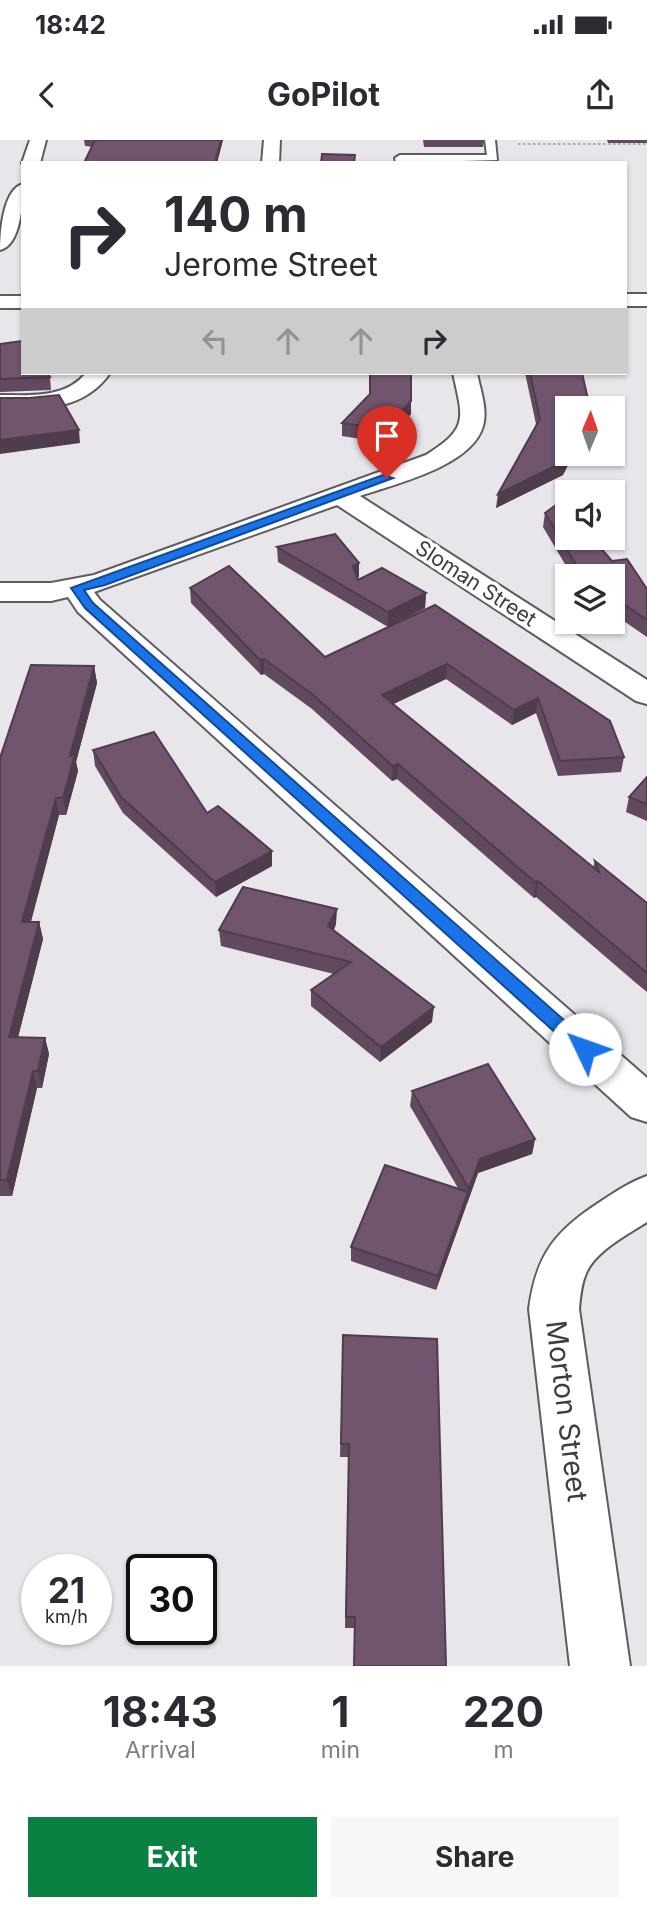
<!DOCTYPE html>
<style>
body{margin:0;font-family:Inter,sans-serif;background:#f7f7f7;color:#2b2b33;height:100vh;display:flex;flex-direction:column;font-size:26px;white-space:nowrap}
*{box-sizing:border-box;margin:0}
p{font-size:23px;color:#7c7c81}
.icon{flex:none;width:38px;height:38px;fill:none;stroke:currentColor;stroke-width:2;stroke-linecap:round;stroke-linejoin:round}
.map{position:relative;height:1526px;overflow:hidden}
.details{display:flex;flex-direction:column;background:#fff;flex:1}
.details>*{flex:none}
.banner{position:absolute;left:21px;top:21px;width:606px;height:214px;border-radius:0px;box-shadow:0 2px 5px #0004;background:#fff;color:#2b2b33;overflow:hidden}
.needle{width:46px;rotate:2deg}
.tools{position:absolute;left:555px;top:256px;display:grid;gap:14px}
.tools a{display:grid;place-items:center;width:70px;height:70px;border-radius:0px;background:#fff;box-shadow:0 2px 5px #0004;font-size:35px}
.speed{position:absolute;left:21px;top:1414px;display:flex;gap:14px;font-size:35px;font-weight:700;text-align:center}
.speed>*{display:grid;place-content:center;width:91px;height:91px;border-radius:50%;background:#fff;box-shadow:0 2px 5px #0004;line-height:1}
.speed small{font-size:18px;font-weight:400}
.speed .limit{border:4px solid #111;border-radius:10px;background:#fff;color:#111}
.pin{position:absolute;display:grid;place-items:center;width:60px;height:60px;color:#fff;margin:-72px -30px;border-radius:50% 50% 50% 0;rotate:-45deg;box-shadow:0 0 7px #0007}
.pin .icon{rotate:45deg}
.me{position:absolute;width:77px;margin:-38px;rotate:312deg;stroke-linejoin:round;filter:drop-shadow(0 0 5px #0008)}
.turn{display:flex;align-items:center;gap:24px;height:147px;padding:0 28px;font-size:32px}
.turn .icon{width:91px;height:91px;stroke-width:2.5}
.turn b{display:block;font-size:49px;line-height:60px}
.lanes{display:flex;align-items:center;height:66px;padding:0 28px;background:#0003;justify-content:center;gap:35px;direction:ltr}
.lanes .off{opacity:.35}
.eta{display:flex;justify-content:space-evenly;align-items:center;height:119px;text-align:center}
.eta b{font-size:42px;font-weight:700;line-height:49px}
.primary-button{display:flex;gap:14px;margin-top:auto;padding:14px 28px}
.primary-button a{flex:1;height:80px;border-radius:0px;background:#0b8043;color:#fff;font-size:28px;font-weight:700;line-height:80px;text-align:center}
.primary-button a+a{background:#f7f7f7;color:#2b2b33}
.status{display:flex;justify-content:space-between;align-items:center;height:49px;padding:0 35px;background:#fff;direction:ltr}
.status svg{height:19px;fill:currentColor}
header{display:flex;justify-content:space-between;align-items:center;height:91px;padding:0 28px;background:#fff;font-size:32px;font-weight:700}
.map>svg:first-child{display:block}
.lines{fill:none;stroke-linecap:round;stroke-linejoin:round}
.lane-casing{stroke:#5e5c60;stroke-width:4}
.street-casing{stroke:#5e5c60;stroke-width:4}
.secondary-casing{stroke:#5e5c60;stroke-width:4}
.path{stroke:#acaaaf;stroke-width:2;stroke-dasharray:2.5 2.5;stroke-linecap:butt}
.lane{fill:#fff;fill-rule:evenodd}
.street{fill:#fff;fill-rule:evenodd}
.secondary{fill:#fff;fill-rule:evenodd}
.wall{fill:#61495f}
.shaded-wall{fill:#4f3c4d}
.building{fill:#71556e;stroke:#4f3c4d;stroke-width:2}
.route{fill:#1a73e8;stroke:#114b97;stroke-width:2}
.labels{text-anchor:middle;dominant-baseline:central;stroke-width:7;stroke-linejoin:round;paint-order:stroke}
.far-street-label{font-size:21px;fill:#3d3c3e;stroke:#fff}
.near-street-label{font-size:28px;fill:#3d3c3e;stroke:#fff}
</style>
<div class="status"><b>18:42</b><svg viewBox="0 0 49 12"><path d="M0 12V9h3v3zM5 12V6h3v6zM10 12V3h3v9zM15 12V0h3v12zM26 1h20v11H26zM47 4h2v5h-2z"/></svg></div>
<header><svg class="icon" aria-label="back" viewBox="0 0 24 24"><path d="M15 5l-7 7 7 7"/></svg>GoPilot<svg class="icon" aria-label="share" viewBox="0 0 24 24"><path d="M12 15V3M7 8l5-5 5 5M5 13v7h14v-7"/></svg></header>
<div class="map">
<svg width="647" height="1526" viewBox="0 0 647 1526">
<rect width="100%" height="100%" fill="#e8e5eb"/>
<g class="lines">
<defs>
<path id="lane" d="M485,0H495L497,20L396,23L395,18L400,15H487Z"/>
<g id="street">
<path d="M30,0H46L40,23H22Z"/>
<path d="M264,0H280L279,23H262Z"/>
<path d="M23,44C23,61 21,105 0,110C0,93 3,49 23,44Z"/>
<path d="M86,233H110C84,270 42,270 0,269V255C30,255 65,259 86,233Z"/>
<path d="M453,233H477C480,249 488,269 483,286C472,326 395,344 360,356L647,540V564L636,561L337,365L94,452L100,460L647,938V982L631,977L78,472L68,457L51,461H0V443H51L94,435L426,315C469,288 463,279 453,233Z"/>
<path d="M647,1036V1082C627,1095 593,1112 585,1136C581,1146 580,1158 579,1169L630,1526H570L529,1169C536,1115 555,1091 600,1062C615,1052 630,1042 647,1036Z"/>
</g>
<g id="secondary">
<rect x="625" y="154" width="22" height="12"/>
<rect x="0" y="156" width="23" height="12"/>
</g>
</defs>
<use href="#lane" class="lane-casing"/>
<use href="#street" class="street-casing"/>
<use href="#secondary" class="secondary-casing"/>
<path class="path" d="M518,4H647"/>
<use href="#lane" class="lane"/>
<use href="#street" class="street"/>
<use href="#secondary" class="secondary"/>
</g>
<g class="wall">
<path d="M84,0H223L217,22L85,6Z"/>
<path d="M423,0H484L483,7H424Z"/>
<path d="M607,0H647V3H608Z"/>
<path d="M0,204L50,237L51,250L0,252Z"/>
<path d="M525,233H582L567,313H574L563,335L496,368L536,284Z"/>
<path d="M411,274L385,303L342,296V283Z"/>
<path d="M545,373L612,421L647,449V497L612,473V436H572L543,387Z"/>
<path d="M277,407L359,423V437L357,438L358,440L426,453L425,468L391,485L435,465L624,617L621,632L558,636L536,573L512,585L446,539L393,564L593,728L595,721L647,763V852L636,843L536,757L534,758L397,639L392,641L312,569L264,534L261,535L191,463L190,448L325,517L388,487L278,422Z"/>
<path d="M94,526L97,543L76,622L78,631L66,675H59L31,782H39L43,799L18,897L45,898L49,914L42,948H37L12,1056H0V618Z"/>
<path d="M93,610L207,673L272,726L216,757L123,673L95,626Z"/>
<path d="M647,637V681L626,672L629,657Z"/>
<path d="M336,784L334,790L432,882L380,922L311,866V850L334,834L221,806L219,790Z"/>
<path d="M412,951L535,999L532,1014L478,1033L436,1150L351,1121V1107L458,1048L410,966Z"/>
<path d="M343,1195L446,1526L355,1488H345L349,1317H340Z"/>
</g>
<g class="shaded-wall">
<path d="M221,0H223L217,23H215Z"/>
<path d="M411,261V274L385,303V289Z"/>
<path d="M79,290L80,303L0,314V300Z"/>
<path d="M569,313H574L563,335L496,368L498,354Z"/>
<path d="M359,423V437L353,440V426Z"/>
<path d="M426,453L425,468L388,487V472Z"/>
<path d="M264,519V534L261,535L260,520Z"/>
<path d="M447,524L446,539L381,570L382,555Z"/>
<path d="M94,526L97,543L76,622L78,631L66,675L63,658L70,616Z"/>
<path d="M538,558L536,573L512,585L514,570Z"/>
<path d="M398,624L397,639L392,641L393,626Z"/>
<path d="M56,658L59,675L26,799L22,782Z"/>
<path d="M272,711V726L216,757L215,742Z"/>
<path d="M538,741L536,757L534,758L536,743Z"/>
<path d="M337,769L336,784L328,802V786Z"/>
<path d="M39,782L43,799L14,913L9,897Z"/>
<path d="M434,867L432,882L380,922L381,907Z"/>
<path d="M45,898L49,914L42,948L38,931Z"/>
<path d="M33,931L37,948L12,1056L7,1040Z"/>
<path d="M535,999L532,1014L478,1033L467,1064L469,1049L480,1019Z"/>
<path d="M468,1052L466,1066L436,1150L438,1136Z"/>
</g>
<g class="building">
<path d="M95,0H221L215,22L218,23H84Z"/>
<path d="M322,14L355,15L354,23H321Z"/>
<path d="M23,201V233H47L50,237L0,239V204Z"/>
<path d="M370,233H411V261L385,289L342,283L370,254Z"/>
<path d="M530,233H582L590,268H567V313H569L565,321L498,354L540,279Z"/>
<path d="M59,255L79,290L0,300V258H29Z"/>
<path d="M560,362L567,370V397H591L612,421L627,419L647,449V480L612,456V436H583L545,373Z"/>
<path d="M335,394L359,423L353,426L358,440L382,428L426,453L388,472L277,407Z"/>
<path d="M229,426L325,517L435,465L610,581L624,617L560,621L538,558L514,570L447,524L382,555L599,732L595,721L647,763V833L538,741L536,743L398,624L393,626L312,554L264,519L260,520L190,448Z"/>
<path d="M31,525L94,526L70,616L75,614L63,658H56L22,782H39L9,897L45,898L38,931H33L7,1040H0V618Z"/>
<path d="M154,592L207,673L218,666L272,711L215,742L121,657L93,610Z"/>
<path d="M647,637V664L629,657Z"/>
<path d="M243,747L337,769L328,786L434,867L381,907L311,850L351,822L219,790Z"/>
<path d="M488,924L535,999L480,1019L469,1049L412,951Z"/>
<path d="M385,1025L468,1052L438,1136L351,1107Z"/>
<path d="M343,1195L437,1199L446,1526H354L355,1477H346L349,1304H341Z"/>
</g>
<path class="route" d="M383,335L393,338L105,445L84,450L93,463L591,904L594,909L591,914H579L85,468L71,448Z"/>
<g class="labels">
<g class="far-street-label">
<text transform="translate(476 443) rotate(33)">Sloman Street</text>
</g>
<g class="near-street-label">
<text transform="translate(567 1271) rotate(83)">Morton Street</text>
</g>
</g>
</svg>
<div class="tools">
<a><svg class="needle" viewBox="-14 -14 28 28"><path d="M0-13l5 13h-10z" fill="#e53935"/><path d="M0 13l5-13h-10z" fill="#7c7c81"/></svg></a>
<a><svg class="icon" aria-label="sound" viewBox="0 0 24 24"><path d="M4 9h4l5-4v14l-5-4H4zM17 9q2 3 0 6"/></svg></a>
<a><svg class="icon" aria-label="layers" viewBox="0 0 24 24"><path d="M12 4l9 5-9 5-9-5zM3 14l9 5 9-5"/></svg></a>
</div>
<div class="speed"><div>21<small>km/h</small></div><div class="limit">30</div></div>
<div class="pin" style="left:387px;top:338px;background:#d93025"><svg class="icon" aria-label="arrive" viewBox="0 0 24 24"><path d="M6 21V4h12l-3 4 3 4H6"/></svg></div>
<svg class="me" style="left:585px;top:909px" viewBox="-20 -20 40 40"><circle r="19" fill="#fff"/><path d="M0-13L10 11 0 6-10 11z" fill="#1a73e8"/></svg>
<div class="banner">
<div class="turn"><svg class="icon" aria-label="right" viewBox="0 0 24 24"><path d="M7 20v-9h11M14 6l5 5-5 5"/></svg><div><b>140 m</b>Jerome Street</div></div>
<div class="lanes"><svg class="icon off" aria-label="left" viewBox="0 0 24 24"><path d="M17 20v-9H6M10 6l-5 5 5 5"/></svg><svg class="icon off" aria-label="ahead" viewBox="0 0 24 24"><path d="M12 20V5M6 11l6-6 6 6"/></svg><svg class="icon off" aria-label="ahead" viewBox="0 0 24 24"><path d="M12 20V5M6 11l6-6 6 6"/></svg><svg class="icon" aria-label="right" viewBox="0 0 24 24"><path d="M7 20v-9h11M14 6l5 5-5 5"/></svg></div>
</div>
</div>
<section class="details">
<div class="eta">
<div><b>18:43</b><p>Arrival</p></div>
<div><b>1</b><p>min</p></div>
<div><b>220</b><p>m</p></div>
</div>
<div class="primary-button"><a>Exit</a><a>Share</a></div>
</section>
